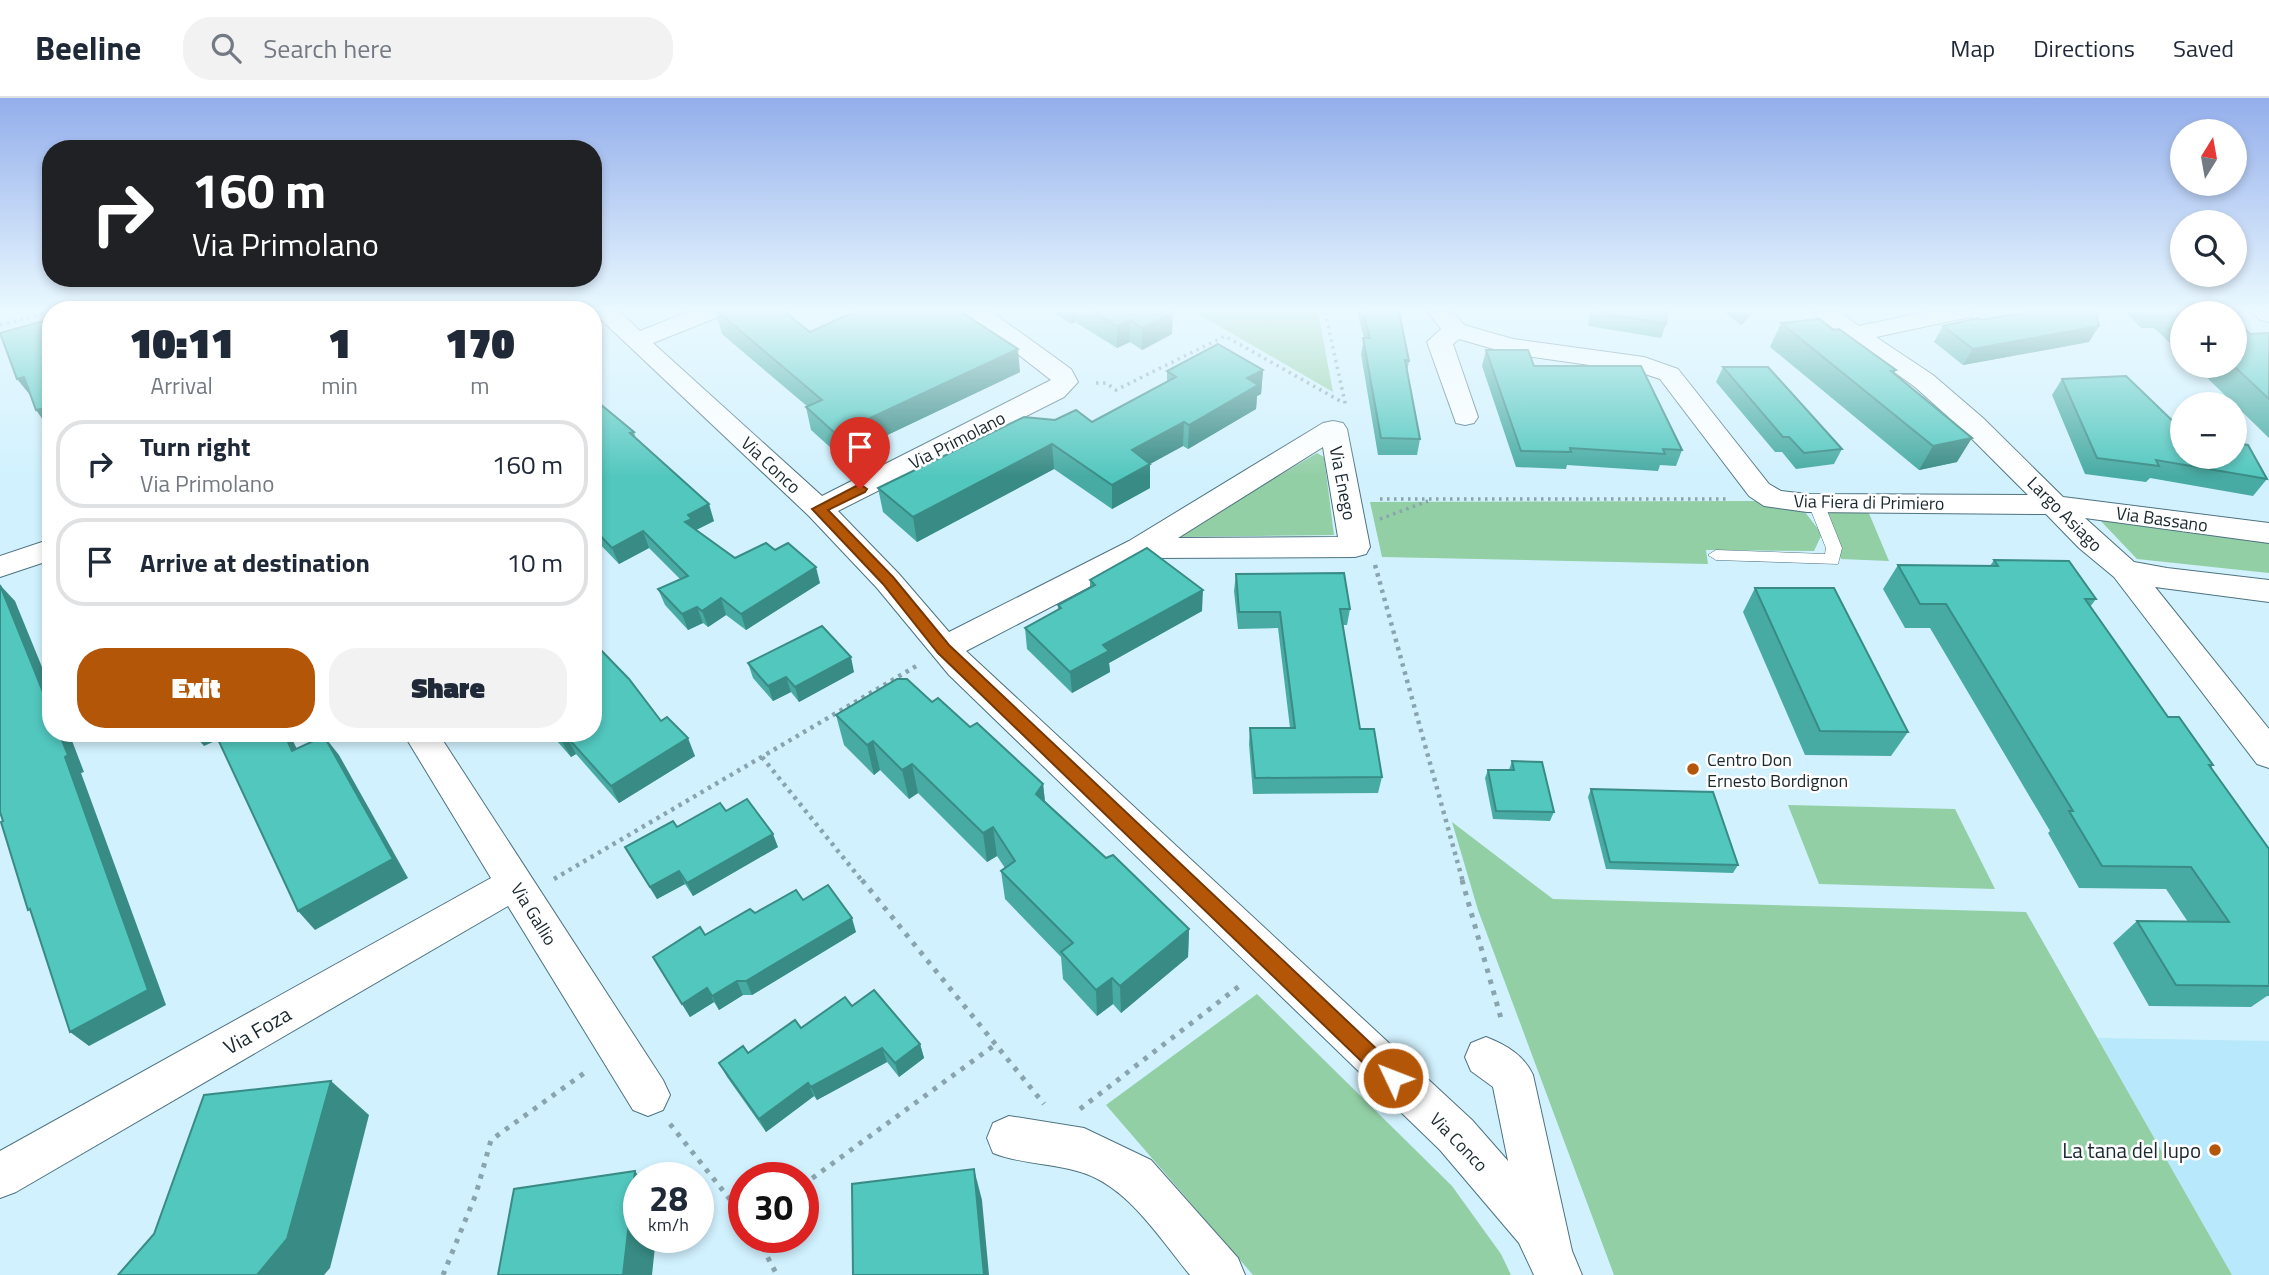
<!DOCTYPE html>
<meta charset="utf-8">
<style>
body{margin:0;font-family:"Titillium Web",sans-serif;background:#f2f2f3;color:#1f2937;height:100vh;display:flex;flex-direction:column;font-size:26px;white-space:nowrap}
*{box-sizing:border-box;margin:0}
p{font-size:23px;color:#747a83}
.icon{flex:none;width:38px;height:38px;fill:none;stroke:currentColor;stroke-width:2;stroke-linecap:round;stroke-linejoin:round}
.map{position:relative;flex:1;overflow:hidden}
.side{position:absolute;left:42px;top:203px;width:560px;height:441px;display:flex;flex-direction:column;background:#fff;border-radius:28px;box-shadow:0 4px 10px #0003}
.side>*{flex:none}
.banner{position:absolute;left:42px;top:42px;width:560px;height:147px;border-radius:28px;box-shadow:0 4px 10px #0003;background:#202124;color:#fff;overflow:hidden}
.needle{width:46px;rotate:11deg}
.buttons{position:absolute;left:2170px;top:21px;display:grid;gap:14px}
.buttons a{display:grid;place-items:center;width:77px;height:77px;border-radius:50%;background:#fff;box-shadow:0 4px 10px #0003;font-size:35px}
.speed{position:absolute;left:623px;top:1064px;display:flex;gap:14px;font-size:35px;font-weight:700;text-align:center}
.speed>*{display:grid;place-content:center;width:91px;height:91px;border-radius:50%;background:#fff;box-shadow:0 4px 10px #0003;line-height:1}
.speed small{font-size:18px;font-weight:400}
.speed .limit{border:10px solid #d22;background:#fff;color:#111}
.pin{position:absolute;display:grid;place-items:center;width:60px;height:60px;color:#fff;margin:-72px -30px;border-radius:50% 50% 50% 0;rotate:-45deg;box-shadow:0 0 7px #0007}
.pin .icon{rotate:45deg}
.me{position:absolute;width:77px;margin:-38px;rotate:313deg;stroke-linejoin:round;filter:drop-shadow(0 0 5px #0008)}
.turn{display:flex;align-items:center;gap:24px;height:147px;padding:0 35px;font-size:32px}
.turn .icon{width:91px;height:91px;stroke-width:2.5}
.turn b{display:block;font-size:49px;line-height:60px}
.eta{display:flex;justify-content:space-evenly;align-items:center;height:119px;text-align:center}
.eta b{font-size:42px;font-weight:800;line-height:49px}
.button{display:flex;gap:14px;margin-top:auto;padding:14px 35px}
.button a{flex:1;height:80px;border-radius:28px;background:#b45607;color:#fff;font-size:28px;font-weight:800;line-height:80px;text-align:center}
.button a+a{background:#f2f2f3;color:#1f2937}
ul{padding:0;list-style:none}
li{display:flex;align-items:center;gap:21px;height:88px;margin:0 14px 10px;padding:0 21px;border:4px solid #e0e1e3;border-radius:28px}
li div{flex:1}
li b{display:block;font-size:26px}
li em{font-style:normal}
header{display:flex;align-items:center;gap:42px;box-sizing:border-box;height:98px;padding:0 35px;background:#fff;border-bottom:2px solid #e0e1e3}
header strong{font-size:33px}
nav{display:flex;gap:38px;margin-inline-start:auto;font-size:24px}
.search{width:490px;height:63px;background:#f2f2f3;display:flex;align-items:center;gap:18px;box-sizing:border-box;padding:0 24px;border-radius:28px;color:#747a83;font-size:26px}
.map>svg:first-child{display:block}
.built{fill:#b7e8fb}
.green{fill:#92cfa5}
.lines{fill:none;stroke-linecap:round;stroke-linejoin:round}
.service-casing{stroke:#4e7381;stroke-width:1}
.minor-casing{stroke:#4e7381;stroke-width:2}
.path-far2{stroke:#8aa4ae;stroke-width:3.5;stroke-dasharray:2.5 4.5;stroke-linecap:butt}
.path-far1{stroke:#8aa4ae;stroke-width:4.5;stroke-dasharray:3.5 5;stroke-linecap:butt}
.path{stroke:#8aa4ae;stroke-width:5;stroke-dasharray:4.5 7;stroke-linecap:butt}
.service{fill:#fff;fill-rule:evenodd}
.minor{fill:#fff;fill-rule:evenodd}
.wall{fill:#47aba3}
.shaded-wall{fill:#398b85}
.building{fill:#52c7be;stroke:#398b85;stroke-width:2}
.route{fill:#b45607;stroke:#753805;stroke-width:2}
.poi-dot{fill:#b45607;stroke:#fff;stroke-width:2.5}
.labels{text-anchor:middle;dominant-baseline:central;stroke-width:5;stroke-linejoin:round;paint-order:stroke}
.street-label{font-size:18px;fill:#1a292f;stroke:#fff}
.poi-label{font-size:18px;fill:#1a292f;stroke:#fff;text-anchor:start}
.near-street-label{font-size:21px;fill:#1a292f;stroke:#fff}
.near-poi-label{font-size:21px;fill:#1a292f;stroke:#fff;text-anchor:end}
</style>
<header>
<strong>Beeline</strong>
<div class="search"><svg class="icon" aria-label="search" viewBox="0 0 24 24"><circle cx="10" cy="10" r="6"/><path d="M15 15l6 6"/></svg>Search here</div>
<nav><a>Map</a><a>Directions</a><a>Saved</a></nav>
</header>
<div class="map">
<svg width="2269" height="1177" viewBox="0 0 2269 1177">
<rect width="100%" height="100%" fill="#d1f1fe"/>
<path class="built" d="M2098,940L2269,943V1177H2232Z"/>
<g class="green">
<path d="M1195,214H1318L1333,294Z"/>
<path d="M1317,355L1324,359L1334,437L1176,439Z"/>
<path d="M1760,403L1801,409L1822,436L1814,453L1706,452L1708,466L1382,459L1370,404Z"/>
<path d="M1824,411L1868,413L1889,463L1841,461Z"/>
<path d="M2098,420L2269,444V475L2137,461Z"/>
<path d="M1788,707L1955,711L1995,791L1819,786Z"/>
<path d="M1452,724L1553,801L2026,814L2232,1177H1614L1478,812Z"/>
<path d="M1257,896L1452,1088L1501,1156L1511,1177H1253L1106,1007Z"/>
</g>
<g class="lines">
<defs>
<path id="service" d="M1816,400L1824,405L1842,450L1838,466L1716,462L1708,457L1716,452L1825,456L1826,450L1808,405Z"/>
<g id="minor">
<path d="M593,214H620L640,233L687,214H721L718,219L653,245L822,398L1051,282L964,214H992L1071,271L1078,284L1064,299L838,413L899,476L949,534L1129,443L1323,325L1333,323L1343,325L1347,331L1370,449L1366,456L1355,459L1145,460L966,553L1472,1022L1508,1063L1493,989L1471,973L1465,959L1471,945L1486,939C1506,947 1524,957 1533,977L1572,1153L1582,1177H1534L1519,1145L1440,1052L949,577L877,490L809,418ZM1323,349L1338,439L1178,440Z"/>
<path d="M1428,214H1453L1464,227L1513,241L1644,259L1678,271L1769,386L1781,393L1807,396L2028,397L1963,332L1915,289L1811,214H1840L1859,228L1925,214H1973L1970,219L1876,239L1933,277L1983,320L2063,399L2269,425V445L2085,420L2134,464L2167,470L2269,482V504L2155,489L2269,631V670L2257,666L2114,479L2079,450L2046,416L1807,414L1764,408L1749,398L1660,281L1639,274L1511,256L1459,241L1453,246L1478,319L1474,325L1465,327L1456,325L1427,244L1441,231Z"/>
<path d="M2253,214H2269V224L2260,222Z"/>
<path d="M51,441V462L0,479V458Z"/>
<path d="M403,635H438L663,982L670,997L663,1012L648,1018L633,1012L508,808L16,1094L0,1100V1053L491,780Z"/>
<path d="M1009,1018L1084,1030L1151,1062L1238,1160L1245,1177H1190C1159,1140 1127,1086 1077,1073C1049,1065 1021,1066 993,1055L987,1040L993,1025Z"/>
</g>
</defs>
<use href="#service" class="service-casing"/>
<use href="#minor" class="minor-casing"/>
<g class="path-far2">
<path d="M1325,214L1346,309"/>
<path d="M0,227L51,214"/>
<path d="M1096,285H1106L1116,292L1225,238L1342,304"/>
<path d="M1380,401H1728"/>
<path d="M1380,421L1428,403"/>
</g>
<g class="path-far1">
<path d="M1375,467L1463,784"/>
<path d="M762,659L863,784"/>
<path d="M554,781L918,567"/>
</g>
<g class="path">
<path d="M862,782L1044,1006"/>
<path d="M1462,782L1502,924"/>
<path d="M1080,1011L1242,886"/>
<path d="M670,1026L744,1119"/>
<path d="M803,1087L996,946"/>
<path d="M757,1139L777,1177"/>
<path d="M443,1177L476,1096L491,1042L587,973"/>
</g>
<use href="#service" class="service"/>
<use href="#minor" class="minor"/>
</g>
<g class="wall">
<path d="M716,214H785L810,234L1020,274L841,359L811,332L806,309H808L722,236Z"/>
<path d="M1053,214H1172V236L1142,252L1130,244L1117,250L1075,224L1071,226Z"/>
<path d="M1357,214H1401L1400,218L1409,263L1407,274L1420,341L1417,357H1378L1361,256L1364,240Z"/>
<path d="M1590,214H1667L1666,226L1661,240L1588,228Z"/>
<path d="M1724,214H1754L1741,227Z"/>
<path d="M2126,214H2227L2182,215V256L2154,230H2141Z"/>
<path d="M1982,222L2089,244L1963,267L1934,244L1943,228Z"/>
<path d="M1781,225L1833,232L1896,272L1894,276L1957,364L1919,372L1770,249Z"/>
<path d="M2269,235V340L2195,268H2235L2250,236Z"/>
<path d="M1486,252L1534,268L1682,352L1676,368L1660,367L1658,373L1567,367L1566,371L1516,369L1482,268Z"/>
<path d="M1723,269L1842,351L1834,366L1796,371L1782,354H1775L1716,284Z"/>
<path d="M1263,272L1261,296L1257,298L1256,311L1188,351L1183,348L1150,366V390L1112,411L1054,371L917,444L883,414L878,390L1055,322L1092,324L1167,283V273Z"/>
<path d="M2062,281L2182,359L2267,381L2253,398L2150,380L2146,384L2085,376L2052,297Z"/>
<path d="M593,300L634,334L636,341L714,423L696,432L735,460L820,485L746,532L726,517L708,529L703,525L688,532L665,507L658,491L680,481L649,450L619,466L593,439Z"/>
<path d="M1994,462L2096,501L2090,509L2168,619L2213,667L2211,670L2269,751V898H2267L2251,909L2149,908L2113,845L2137,823L2188,824L2166,791L2079,790L2048,735L2050,733L1930,530H1905L1883,491L1898,467L1990,468Z"/>
<path d="M1236,476L1350,511L1347,527H1343L1360,631L1382,679L1378,695L1253,696L1249,646L1250,630H1290L1278,530L1238,531L1234,493Z"/>
<path d="M1090,482L1202,513L1109,565L1110,574L1072,595L1027,551L1025,530L1058,512V507L1090,489Z"/>
<path d="M1755,490L1908,634L1891,658L1805,657L1743,514Z"/>
<path d="M596,544L599,550L661,623L695,658L619,705L576,656L571,659L550,635H593Z"/>
<path d="M748,565L854,574L799,604L791,594L773,603L753,580Z"/>
<path d="M932,604L970,629L1043,686L1045,703L1106,760L1189,831L1188,859L1121,915L1113,906L1097,918L1063,881L1061,859L1005,801L1001,773L1005,770L997,758L987,764L918,695L909,701L880,672L874,677L844,647L836,617Z"/>
<path d="M1512,663L1554,714L1550,723L1493,721L1485,680L1488,672H1509Z"/>
<path d="M1591,691L1738,767L1733,775L1606,771L1588,699Z"/>
<path d="M726,713L778,749L693,798L685,786L657,801L632,762L625,749L677,729Z"/>
<path d="M803,802L856,834L752,897H743L719,912L714,904L690,919L653,859L755,815Z"/>
<path d="M852,908L920,946L924,960L899,979L887,964L817,1002L814,998L766,1034L727,979L719,965L748,955Z"/>
</g>
<g class="shaded-wall">
<path d="M1071,214H1075V224L1071,226Z"/>
<path d="M1746,214H1754L1741,227Z"/>
<path d="M1173,215L1172,236L1142,252V230Z"/>
<path d="M1130,222V244L1117,250V228Z"/>
<path d="M2099,228L2089,244L1963,267L1973,251Z"/>
<path d="M1018,251L1020,274L841,359L836,336Z"/>
<path d="M1263,272L1261,296L1257,298L1256,311L1188,351L1189,327L1247,280Z"/>
<path d="M24,279L36,295L30,297L17,281Z"/>
<path d="M41,311L48,329L36,312Z"/>
<path d="M1184,324L1183,348L1150,366V390L1112,411V387L1132,352Z"/>
<path d="M1972,340L1957,364L1919,372L1933,348Z"/>
<path d="M1052,346L1054,371L917,444L913,419Z"/>
<path d="M709,406L714,423L696,432L685,424L688,417Z"/>
<path d="M643,433L649,450L619,466L612,450Z"/>
<path d="M816,469L820,485L746,532L741,516Z"/>
<path d="M0,487L15,503L51,591V614Z"/>
<path d="M1203,492L1202,513L1109,565L1110,574L1072,595L1070,574L1103,547Z"/>
<path d="M721,500L726,517L708,529L702,513Z"/>
<path d="M697,509L703,525L688,532L682,516Z"/>
<path d="M851,559L854,574L799,604L795,589Z"/>
<path d="M786,579L791,594L773,603L768,588Z"/>
<path d="M59,635H69L84,674L81,675L166,907L89,948L70,934L65,659Z"/>
<path d="M193,635H221L224,639L204,648Z"/>
<path d="M284,635H289L308,673L292,653Z"/>
<path d="M324,638L339,657L408,780L315,832L298,813Z"/>
<path d="M567,639L576,656L571,659L561,642Z"/>
<path d="M688,640L695,658L619,705L611,688Z"/>
<path d="M873,643L880,672L874,677L867,647Z"/>
<path d="M912,666L918,695L909,701L902,672Z"/>
<path d="M1043,686L1046,715L1036,696Z"/>
<path d="M993,729L997,758L987,764L983,735Z"/>
<path d="M773,736L778,749L693,798L687,785Z"/>
<path d="M679,773L685,786L657,801L650,789Z"/>
<path d="M852,820L856,834L752,897L746,883Z"/>
<path d="M1189,831L1188,859L1121,915L1120,888Z"/>
<path d="M1112,880L1113,906L1097,918L1096,892Z"/>
<path d="M737,883L743,897L719,912L712,898Z"/>
<path d="M707,890L714,904L690,919L682,906Z"/>
<path d="M920,946L924,960L899,979L895,965Z"/>
<path d="M882,950L887,964L817,1002L811,989Z"/>
<path d="M331,983L369,1017L330,1170L324,1177H257Z"/>
<path d="M808,985L814,998L766,1034L759,1021Z"/>
<path d="M974,1071L982,1102L989,1177H984Z"/>
<path d="M635,1073L640,1080H639V1139H656L652,1177H623Z"/>
</g>
<g class="building">
<path d="M718,214H785L810,234L854,214H961L1018,251L836,336L806,309L822,302Z"/>
<path d="M1094,214H1172L1173,215L1142,230L1130,222L1117,228Z"/>
<path d="M1363,214H1399L1409,263L1405,262L1420,341L1381,340L1363,240H1370Z"/>
<path d="M1595,214H1667L1666,226Z"/>
<path d="M2027,214H2096L2099,228L1973,251L1943,228L1978,220L1982,222Z"/>
<path d="M2174,214H2227L2228,215H2182V222Z"/>
<path d="M51,221V338L41,311L36,312L24,279L17,281L0,235Z"/>
<path d="M1819,221L1833,232L1839,231L1896,272L1891,273L1972,340L1933,348L1781,225Z"/>
<path d="M2235,221L2250,236L2269,235V301L2234,268H2235Z"/>
<path d="M1218,246L1263,272L1247,280L1258,287L1189,327L1184,324L1132,352L1150,366L1112,387L1052,346L913,419L878,390L1024,319L1055,322L1076,312L1092,324L1176,279L1167,273Z"/>
<path d="M1486,252H1528L1534,268H1641L1682,352L1663,351L1665,356L1570,350L1571,354L1521,353Z"/>
<path d="M1723,269H1768L1842,351L1804,355L1789,339H1783Z"/>
<path d="M2126,278L2182,332V359H2235V345L2248,347L2267,381L2156,362L2159,368L2097,360L2062,281Z"/>
<path d="M593,300L634,334L630,335L709,406L688,417L692,421L685,424L735,460L766,445L775,452L788,445L816,469L741,516L721,500L702,513L697,509L682,516L658,491L688,478L643,433L612,450L593,430Z"/>
<path d="M1147,450L1203,492L1103,547L1109,553L1070,574L1025,530L1061,510L1058,507L1095,487L1090,482Z"/>
<path d="M1994,462L2069,463L2096,501H2085L2168,619H2179L2213,667H2209L2269,751V888L2176,887L2137,823L2229,824L2191,769L2102,768L2069,713H2073L1946,506H1920L1898,467L1998,468Z"/>
<path d="M1344,475L1350,511H1340L1360,631H1374L1382,679L1255,680L1250,630H1295L1280,514H1239L1236,476Z"/>
<path d="M0,487L51,614V635H59L68,657L65,659L148,892L70,934L30,811L28,812L1,724L3,723L0,714Z"/>
<path d="M1755,490H1834L1908,634L1820,633Z"/>
<path d="M822,528L851,559L795,589L786,579L768,588L748,565Z"/>
<path d="M593,541L596,544L594,545L629,581L661,623L667,619L688,640L611,688L567,639L561,642L556,635H593Z"/>
<path d="M897,581H907L932,604L938,600L970,629L977,625L1043,686L1036,696L1106,760L1113,757L1189,831L1120,888L1112,880L1096,892L1061,854L1073,845L1001,773L1015,763L993,729L983,735L912,666L902,672L873,643L867,647L836,617Z"/>
<path d="M215,635H284L292,653L324,638L393,761L298,813Z"/>
<path d="M1512,663L1542,664L1554,714L1496,713L1488,672H1514Z"/>
<path d="M1591,691L1713,694L1738,767L1610,764Z"/>
<path d="M747,701L773,736L687,785L679,773L650,789L625,749L673,723L677,729L720,705L726,713Z"/>
<path d="M828,787L852,820L746,883H737L712,898L707,890L682,906L653,859L700,829L705,837L750,811L755,815L796,792L803,802Z"/>
<path d="M874,892L920,946L895,965L882,950L811,989L808,985L759,1021L719,965L743,948L748,955L795,922L801,930L845,899L852,908Z"/>
<path d="M331,983L287,1141L257,1177H118L154,1136L204,997Z"/>
<path d="M974,1071L984,1177H853L852,1086Z"/>
<path d="M635,1073L623,1177H498L514,1091Z"/>
</g>
<linearGradient id="sky" x2="0" y2="1"><stop stop-color="#93aeeb"/><stop offset="0.56" stop-color="#eaf9ff"/><stop offset="1" stop-color="#eaf9ff" stop-opacity="0"/></linearGradient>
<rect width="2269" height="379" fill="url(#sky)"/>
<path class="route" d="M860,386L867,391L865,394L828,412L893,479L949,547L1400,973L1403,980L1400,987L1393,990L1386,987L938,555L883,486L812,411Z"/>
<g class="poi-dot">
<circle cx="1693" cy="671" r="7"/>
<circle cx="2215" cy="1052" r="7"/>
</g>
<g class="labels">
<g class="street-label">
<text transform="translate(957 342) rotate(-27)">Via Primolano</text>
<text transform="translate(771 367) rotate(43)">Via Conco</text>
<text transform="translate(1343 385) rotate(79)">Via Enego</text>
<text transform="translate(1869 404) rotate(1)">Via Fiera di Primiero</text>
<text transform="translate(2065 416) rotate(45)">Largo Asiago</text>
<text transform="translate(2162 421) rotate(8)">Via Bassano</text>
<text transform="translate(534 816) rotate(58)">Via Gallio</text>
<text transform="translate(1459 1044) rotate(46)">Via Conco</text>
</g>
<g class="poi-label">
<text x="1707" y="661">Centro Don<tspan x="1707" dy="21">Ernesto Bordignon</tspan></text>
</g>
<g class="near-street-label">
<text transform="translate(257 932) rotate(-30)">Via Foza</text>
</g>
<g class="near-poi-label">
<text x="2201" y="1052">La tana del lupo</text>
</g>
</g>
</svg>
<div class="buttons">
<a><svg class="needle" viewBox="-14 -14 28 28"><path d="M0-13l5 13h-10z" fill="#e53935"/><path d="M0 13l5-13h-10z" fill="#747a83"/></svg></a>
<a><svg class="icon" aria-label="search" viewBox="0 0 24 24"><circle cx="10" cy="10" r="6"/><path d="M15 15l6 6"/></svg></a>
<a>+</a>
<a>−</a>
</div>
<div class="speed"><div>28<small>km/h</small></div><div class="limit">30</div></div>
<div class="pin" style="left:860px;top:391px;background:#d93025"><svg class="icon" aria-label="arrive" viewBox="0 0 24 24"><path d="M6 21V4h12l-3 4 3 4H6"/></svg></div>
<svg class="me" style="left:1393px;top:980px" viewBox="-20 -20 40 40"><circle r="17" fill="#b45607" stroke="#fff" stroke-width="3"/><path d="M0-11L8 9 0 5-8 9z" fill="#fff"/></svg>
<div class="banner">
<div class="turn"><svg class="icon" aria-label="right" viewBox="0 0 24 24"><path d="M7 20v-9h11M14 6l5 5-5 5"/></svg><div><b>160 m</b>Via Primolano</div></div>
</div>
<section class="side">
<div class="eta">
<div><b>10:11</b><p>Arrival</p></div>
<div><b>1</b><p>min</p></div>
<div><b>170</b><p>m</p></div>
</div>
<ul>
<li><svg class="icon" aria-label="right" viewBox="0 0 24 24"><path d="M7 20v-9h11M14 6l5 5-5 5"/></svg><div><b>Turn right</b><p>Via Primolano</p></div><em>160 m</em></li>
<li><svg class="icon" aria-label="arrive" viewBox="0 0 24 24"><path d="M6 21V4h12l-3 4 3 4H6"/></svg><div><b>Arrive at destination</b></div><em>10 m</em></li>
</ul>
<div class="button"><a>Exit</a><a>Share</a></div>
</section>
</div>
